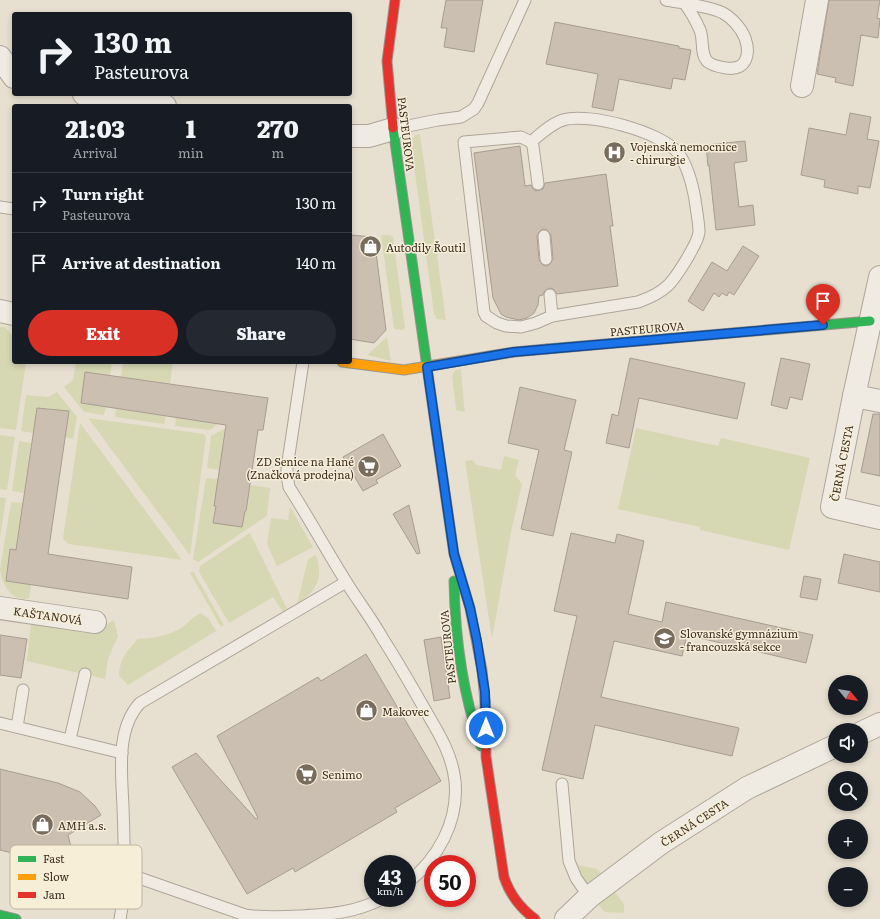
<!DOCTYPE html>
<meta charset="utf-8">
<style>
body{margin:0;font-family:Literata,serif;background:#242831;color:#f1f3f6;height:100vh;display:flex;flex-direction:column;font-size:15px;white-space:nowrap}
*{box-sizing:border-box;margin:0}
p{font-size:13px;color:#9ea1a6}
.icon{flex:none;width:22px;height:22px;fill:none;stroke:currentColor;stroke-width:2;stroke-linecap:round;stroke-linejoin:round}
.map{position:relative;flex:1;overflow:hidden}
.side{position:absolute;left:12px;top:104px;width:340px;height:260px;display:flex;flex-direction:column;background:#171b24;border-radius:4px;box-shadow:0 2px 6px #0003}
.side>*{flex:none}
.top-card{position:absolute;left:12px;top:12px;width:340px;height:84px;border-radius:4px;box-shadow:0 2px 6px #0003;background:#171b24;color:#f1f3f6;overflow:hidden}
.needle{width:26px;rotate:120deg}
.fabs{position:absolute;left:828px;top:675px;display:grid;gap:8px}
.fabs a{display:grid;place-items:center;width:40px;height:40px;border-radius:50%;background:#171b24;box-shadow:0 2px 6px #0003;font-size:20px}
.speed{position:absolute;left:364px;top:855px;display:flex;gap:8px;font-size:20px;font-weight:700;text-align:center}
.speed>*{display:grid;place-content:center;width:52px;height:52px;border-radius:50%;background:#171b24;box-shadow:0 2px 6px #0003;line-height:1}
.speed small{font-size:10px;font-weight:400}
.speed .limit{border:6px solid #d22;background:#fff;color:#111}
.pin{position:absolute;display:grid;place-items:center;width:34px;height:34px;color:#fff;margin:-41px -17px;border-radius:50% 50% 50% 0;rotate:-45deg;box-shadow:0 0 4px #0007}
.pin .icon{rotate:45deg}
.me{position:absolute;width:44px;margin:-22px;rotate:0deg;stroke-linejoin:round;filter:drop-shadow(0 0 3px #0008)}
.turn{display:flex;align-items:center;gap:14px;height:84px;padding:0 16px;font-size:18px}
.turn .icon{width:52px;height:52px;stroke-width:2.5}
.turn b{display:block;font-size:28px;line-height:34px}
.eta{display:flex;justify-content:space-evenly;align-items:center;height:68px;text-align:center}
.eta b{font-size:24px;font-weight:800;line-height:28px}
.primary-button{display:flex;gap:8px;margin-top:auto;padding:8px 16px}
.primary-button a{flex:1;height:46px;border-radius:24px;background:#d93025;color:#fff;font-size:16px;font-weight:800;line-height:46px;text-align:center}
.primary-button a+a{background:#242831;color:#f1f3f6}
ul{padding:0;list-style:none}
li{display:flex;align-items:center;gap:12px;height:60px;padding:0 16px;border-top:1px solid #363941}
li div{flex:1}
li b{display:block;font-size:15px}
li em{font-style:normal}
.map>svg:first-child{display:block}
.green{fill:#d6d7b3}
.building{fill:#cbbfb2;stroke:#a89c90;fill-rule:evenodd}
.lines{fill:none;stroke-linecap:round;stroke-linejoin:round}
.lane-casing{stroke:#ada599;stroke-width:13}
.street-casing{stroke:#ada599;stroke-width:24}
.fast-casing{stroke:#9c958a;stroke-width:11}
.slow-casing{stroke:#9c958a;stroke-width:11}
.jam-casing{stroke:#9c958a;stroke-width:11}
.lane{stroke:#efebe3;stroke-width:11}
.street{stroke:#efebe3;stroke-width:22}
.fast{stroke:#30b455;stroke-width:9}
.slow{stroke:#ff9f0a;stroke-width:9}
.jam{stroke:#e5322d;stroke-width:9}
.route-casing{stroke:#114b97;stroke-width:10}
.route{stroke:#1a73e8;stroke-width:7}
.labels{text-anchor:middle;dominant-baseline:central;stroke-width:3;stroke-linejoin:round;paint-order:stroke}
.street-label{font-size:11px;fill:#3d2e20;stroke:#f7eed8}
.poi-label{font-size:11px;fill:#3d2e20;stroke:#f7eed8;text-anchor:start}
.key{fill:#f7eed8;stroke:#bfb4a1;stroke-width:1}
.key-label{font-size:11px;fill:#3d2e20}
</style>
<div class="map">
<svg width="880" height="919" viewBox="0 0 880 919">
<rect width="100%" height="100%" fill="#e7e0d1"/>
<g class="green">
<path d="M420,134L446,320L437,319L434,314L411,143L415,135Z"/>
<path d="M381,235H390L393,237L405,328L402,330L394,329Z"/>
<path d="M0,327H5L14,338V362H26L16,430L0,428Z"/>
<path d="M387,337L391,361L367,355Z"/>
<path d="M76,362H112L110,375L85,372L81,403L106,407L104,415L84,412L64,387L73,380Z"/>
<path d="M123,362H173L170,384L121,377Z"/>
<path d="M461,369L464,406L465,412L456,410L452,374L456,370Z"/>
<path d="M57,392L77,417L73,439L65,437L53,409L47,408L46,409L37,408L33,433L21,431L26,395L48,397Z"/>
<path d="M116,409L166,416L164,424L115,417Z"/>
<path d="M176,417L218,424L210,430L175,426Z"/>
<path d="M88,418L204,434L206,437L190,555Z"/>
<path d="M80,423L182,560L69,544L65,541L63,538Z"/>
<path d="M226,428L219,470L207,468L211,436Z"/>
<path d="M636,428L718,446L721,438L810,458L789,550L700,530V527L618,509Z"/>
<path d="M0,435L15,437L7,490L0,489Z"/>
<path d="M19,441L31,443L24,493L12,491Z"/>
<path d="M504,456L519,460L515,475L522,484L511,532L492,639L465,461L472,460L477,465L501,470Z"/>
<path d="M206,478L218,479L215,506L246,511L250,485L270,488L267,516L198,562L193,559Z"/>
<path d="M0,497L6,498L0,539Z"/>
<path d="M11,502L23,503L16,550L10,549L6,581L31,585L29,599C25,599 20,599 16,597C7,593 1,579 0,569Z"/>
<path d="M290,507L313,547L277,566L267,544L271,518L288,520Z"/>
<path d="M250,533L287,609L283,612L273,597L229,623L199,572L200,566Z"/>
<path d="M316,555C324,580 316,590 297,605L308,559Z"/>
<path d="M193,571L224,625L221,627L190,573Z"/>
<path d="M201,613L208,618L216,631L128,685L119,676C120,658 126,652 138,639C153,638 168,636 181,628C189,623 190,618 201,613Z"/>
<path d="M114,620L118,636L108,659L105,679L27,661L31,624L93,633Z"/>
<path d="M577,865L597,869L603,875L587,885Z"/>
<path d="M613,890L624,904V913L605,912L599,906V903Z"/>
</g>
<g class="building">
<path d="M446,0H483L474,52L444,47L447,28H441Z"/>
<path d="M829,0H880L877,18L880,19L878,38L861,35L853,86L835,82L836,78L817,74Z"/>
<path d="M555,22L679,46V48L691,50L685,80L673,78L671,89L619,79L613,111L592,107L598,74L546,64Z"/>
<path d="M850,113L871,117L867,139L879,141L870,188L858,186V194L824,187L825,180L801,175L809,128L846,135Z"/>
<path d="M745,141L747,161L734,163L739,207L753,205L755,225L716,230L709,165L708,166L706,145Z"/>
<path d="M520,146L525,186L531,185L533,189L536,191L543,189L545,183L606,174L613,226H610L618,286L557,294L553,289L549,288L544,292L543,295L539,296L538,305L534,313L527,318L519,320L506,317L501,314L493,298L474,153ZM543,229L547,230L551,235L553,259L550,264L547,266L543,265L539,260L537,236L540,231Z"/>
<path d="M350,235L374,237L386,330L374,343L350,339Z"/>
<path d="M743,246L759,256L734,295L729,292L727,296L722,293L719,297L714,293L703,311L688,301L712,262L727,271Z"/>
<path d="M630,358L745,383L737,419L639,398L629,448L606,443L612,414L618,416Z"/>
<path d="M781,358L810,364L802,400L790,397L787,409L771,405Z"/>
<path d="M85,372L268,398L263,430H258L246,511H245L242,527L213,523L216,506H214L226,425L81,403Z"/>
<path d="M520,387L576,400L564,450L572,452L553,536L521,529L539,450L508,443Z"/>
<path d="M37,408L69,411L48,554L132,567L128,599L6,581L10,549L16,550Z"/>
<path d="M873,414H880V476L861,472Z"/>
<path d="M383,434L401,466L376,480L378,483L363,491L343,457Z"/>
<path d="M409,505L420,553L417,554L393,514Z"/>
<path d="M571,533L615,543L617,534L644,541L628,614L662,622L666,602L813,635L806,663L687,635L682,656L614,641L601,697L739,728L732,756L595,725L583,779L542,770L577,616L554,611Z"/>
<path d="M844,554L880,562V592L838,583Z"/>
<path d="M804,576L821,579L817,600L800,597Z"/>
<path d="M0,635L27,639L21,678L0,675Z"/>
<path d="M441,637L450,698L434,701L424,640Z"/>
<path d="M366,654L441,781L395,808L397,812L295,872L293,868L247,894L172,767L196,753L256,819L258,818L217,736L318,677L321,681Z"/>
<path d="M0,769L58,783L80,792L95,806L101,815L68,835L71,847L68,860L59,869L47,873L34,870L25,861L24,856L0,850Z"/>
</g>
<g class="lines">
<defs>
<g id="lane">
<path d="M666,0C682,3 709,6 723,13C732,18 741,28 745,38C751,55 746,71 726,68C720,67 713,66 708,62C700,55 704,40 700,30C696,21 691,12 685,4"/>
<path d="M393,129L438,120L461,117L474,109L478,103L525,0"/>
<path d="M531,142C540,134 551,124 563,120C588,112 663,132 679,154C688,167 692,183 695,199C696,209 699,222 699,232C698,241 692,249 688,257C673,282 667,292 638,302L552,316L536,323L521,327L506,326L497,323L486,316L484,312L464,142L521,137L531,142L533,146L538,184"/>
<path d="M0,207L14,209"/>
<path d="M544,236L546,259"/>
<path d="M550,295L552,316"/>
<path d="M303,362L287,468V475L289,487C310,520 329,555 350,588C361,605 373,621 383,639C396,659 408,680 420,701C434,726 452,751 455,781C459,821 438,859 407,883"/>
<path d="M346,582L140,703C115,730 122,775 123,808C124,830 124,851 125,873L245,915C264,918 282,917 300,916C333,914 354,913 384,898"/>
<path d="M0,723L122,753"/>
<path d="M17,727L23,690"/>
<path d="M70,739L85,674"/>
<path d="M562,784L569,861L576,878L589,897"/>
<path d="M120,919L123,902L125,873"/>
</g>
<g id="street">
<path d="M0,57L14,77"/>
<path d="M802,86L817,0"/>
<path d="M84,94L165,106"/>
<path d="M350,136H369L393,129"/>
<path d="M880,277L854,396L832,507L880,518"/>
<path d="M0,311L14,314"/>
<path d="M854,396L880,401"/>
<path d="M0,608L95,622"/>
<path d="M861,733L880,724"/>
<path d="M566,919L589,897L661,843L747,788L835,746"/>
</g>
<g id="fast">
<path d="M393,128L438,444"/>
<path d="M547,349L870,321"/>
<path d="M454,581C455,638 462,692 481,746"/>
<path d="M0,915L16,919"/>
</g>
<g id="slow">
<path d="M342,362L404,370L514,352L547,349"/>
<path d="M438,444L454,554L470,608L482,670L485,701"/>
</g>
<g id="jam">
<path d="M393,128L387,61L395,0"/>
<path d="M485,701L486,757L504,877C510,895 520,908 535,919"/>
</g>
</defs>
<use href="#lane" class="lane-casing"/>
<use href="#street" class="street-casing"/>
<use href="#fast" class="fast-casing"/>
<use href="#slow" class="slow-casing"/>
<use href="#jam" class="jam-casing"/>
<use href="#lane" class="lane"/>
<use href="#street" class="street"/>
<use href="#fast" class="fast"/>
<use href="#slow" class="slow"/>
<use href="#jam" class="jam"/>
</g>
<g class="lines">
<defs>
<path id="route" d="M486,728L485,692L477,641L470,608L454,554L427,367L514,352L823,325"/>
</defs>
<use href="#route" class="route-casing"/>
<use href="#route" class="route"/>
</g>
<defs>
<symbol id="hospital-disc" viewBox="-11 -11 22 22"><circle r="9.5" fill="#786c5e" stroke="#f7eed8"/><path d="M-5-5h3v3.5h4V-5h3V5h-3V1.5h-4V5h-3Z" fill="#fff"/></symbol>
<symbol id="shop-disc" viewBox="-11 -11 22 22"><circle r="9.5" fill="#786c5e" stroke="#f7eed8"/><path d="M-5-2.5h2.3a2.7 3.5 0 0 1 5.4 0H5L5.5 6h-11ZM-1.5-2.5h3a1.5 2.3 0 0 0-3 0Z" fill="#fff"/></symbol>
<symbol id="supermarket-disc" viewBox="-11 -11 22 22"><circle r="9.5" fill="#786c5e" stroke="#f7eed8"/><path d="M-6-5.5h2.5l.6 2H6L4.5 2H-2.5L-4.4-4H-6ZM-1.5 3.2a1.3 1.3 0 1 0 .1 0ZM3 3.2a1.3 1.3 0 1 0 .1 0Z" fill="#fff"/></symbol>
<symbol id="university-disc" viewBox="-11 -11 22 22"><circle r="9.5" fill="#786c5e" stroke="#f7eed8"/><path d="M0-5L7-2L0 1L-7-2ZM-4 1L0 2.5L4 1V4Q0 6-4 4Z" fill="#fff"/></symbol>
</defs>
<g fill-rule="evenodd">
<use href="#hospital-disc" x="602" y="140" width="25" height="25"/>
<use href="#shop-disc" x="358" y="234" width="25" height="25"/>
<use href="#supermarket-disc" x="356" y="454" width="25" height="25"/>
<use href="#university-disc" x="652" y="626" width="25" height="25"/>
<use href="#shop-disc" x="354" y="698" width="25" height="25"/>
<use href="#supermarket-disc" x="294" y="762" width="25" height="25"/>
<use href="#shop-disc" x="30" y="812" width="25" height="25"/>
</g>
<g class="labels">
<g class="street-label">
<text transform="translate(407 134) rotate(83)">PASTEUROVA</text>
<text transform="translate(647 328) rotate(-5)">PASTEUROVA</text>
<text transform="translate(841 463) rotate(-79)">ČERNÁ CESTA</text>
<text transform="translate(48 615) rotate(8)">KAŠTANOVÁ</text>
<text transform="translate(447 647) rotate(-96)">PASTEUROVA</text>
<text transform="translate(694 822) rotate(-33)">ČERNÁ CESTA</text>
</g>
<g class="poi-label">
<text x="630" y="146">Vojenská nemocnice<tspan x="630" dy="13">- chirurgie</tspan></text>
<text x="386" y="247">Autodíly Řoutil</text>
<text x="354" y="461" text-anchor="end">ZD Senice na Hané<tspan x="354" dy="13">(Značková prodejna)</tspan></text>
<text x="680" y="633">Slovanské gymnázium<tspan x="680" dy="13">- francouzská sekce</tspan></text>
<text x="382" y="711">Makovec</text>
<text x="322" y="774">Senimo</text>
<text x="58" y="825">AMH a.s.</text>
</g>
</g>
<rect x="10" y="845" width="132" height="64" rx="6" class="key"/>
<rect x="18" y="856" width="18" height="6" fill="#30b455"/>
<rect x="18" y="874" width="18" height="6" fill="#ff9f0a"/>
<rect x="18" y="892" width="18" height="6" fill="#e5322d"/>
<g class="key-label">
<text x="43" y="863">Fast</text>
<text x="43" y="881">Slow</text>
<text x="43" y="899">Jam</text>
</g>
</svg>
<div class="fabs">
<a><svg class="needle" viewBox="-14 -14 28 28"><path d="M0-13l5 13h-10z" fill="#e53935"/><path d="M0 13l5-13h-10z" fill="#9ea1a6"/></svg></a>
<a><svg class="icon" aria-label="sound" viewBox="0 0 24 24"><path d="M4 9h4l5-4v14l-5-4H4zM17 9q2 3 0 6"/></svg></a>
<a><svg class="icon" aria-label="search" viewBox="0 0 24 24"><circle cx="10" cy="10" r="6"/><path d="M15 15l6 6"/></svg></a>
<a>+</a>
<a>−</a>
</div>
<div class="speed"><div>43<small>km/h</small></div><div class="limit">50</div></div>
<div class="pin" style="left:823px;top:325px;background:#d93025"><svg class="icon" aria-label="arrive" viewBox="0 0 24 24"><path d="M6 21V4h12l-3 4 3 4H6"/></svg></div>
<svg class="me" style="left:486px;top:728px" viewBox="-20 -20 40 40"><circle r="17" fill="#1a73e8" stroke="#fff" stroke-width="3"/><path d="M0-11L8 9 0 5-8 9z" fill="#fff"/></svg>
<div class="top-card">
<div class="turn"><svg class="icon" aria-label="right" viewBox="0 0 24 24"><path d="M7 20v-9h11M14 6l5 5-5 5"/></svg><div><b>130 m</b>Pasteurova</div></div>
</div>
<section class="side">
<div class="eta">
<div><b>21:03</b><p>Arrival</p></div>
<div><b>1</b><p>min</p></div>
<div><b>270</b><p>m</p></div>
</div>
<ul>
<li><svg class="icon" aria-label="right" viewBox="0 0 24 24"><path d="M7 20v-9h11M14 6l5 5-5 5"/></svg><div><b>Turn right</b><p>Pasteurova</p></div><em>130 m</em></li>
<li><svg class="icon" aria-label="arrive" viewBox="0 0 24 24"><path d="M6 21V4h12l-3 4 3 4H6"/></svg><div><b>Arrive at destination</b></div><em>140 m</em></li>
</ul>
<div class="primary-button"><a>Exit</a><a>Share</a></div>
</section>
</div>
